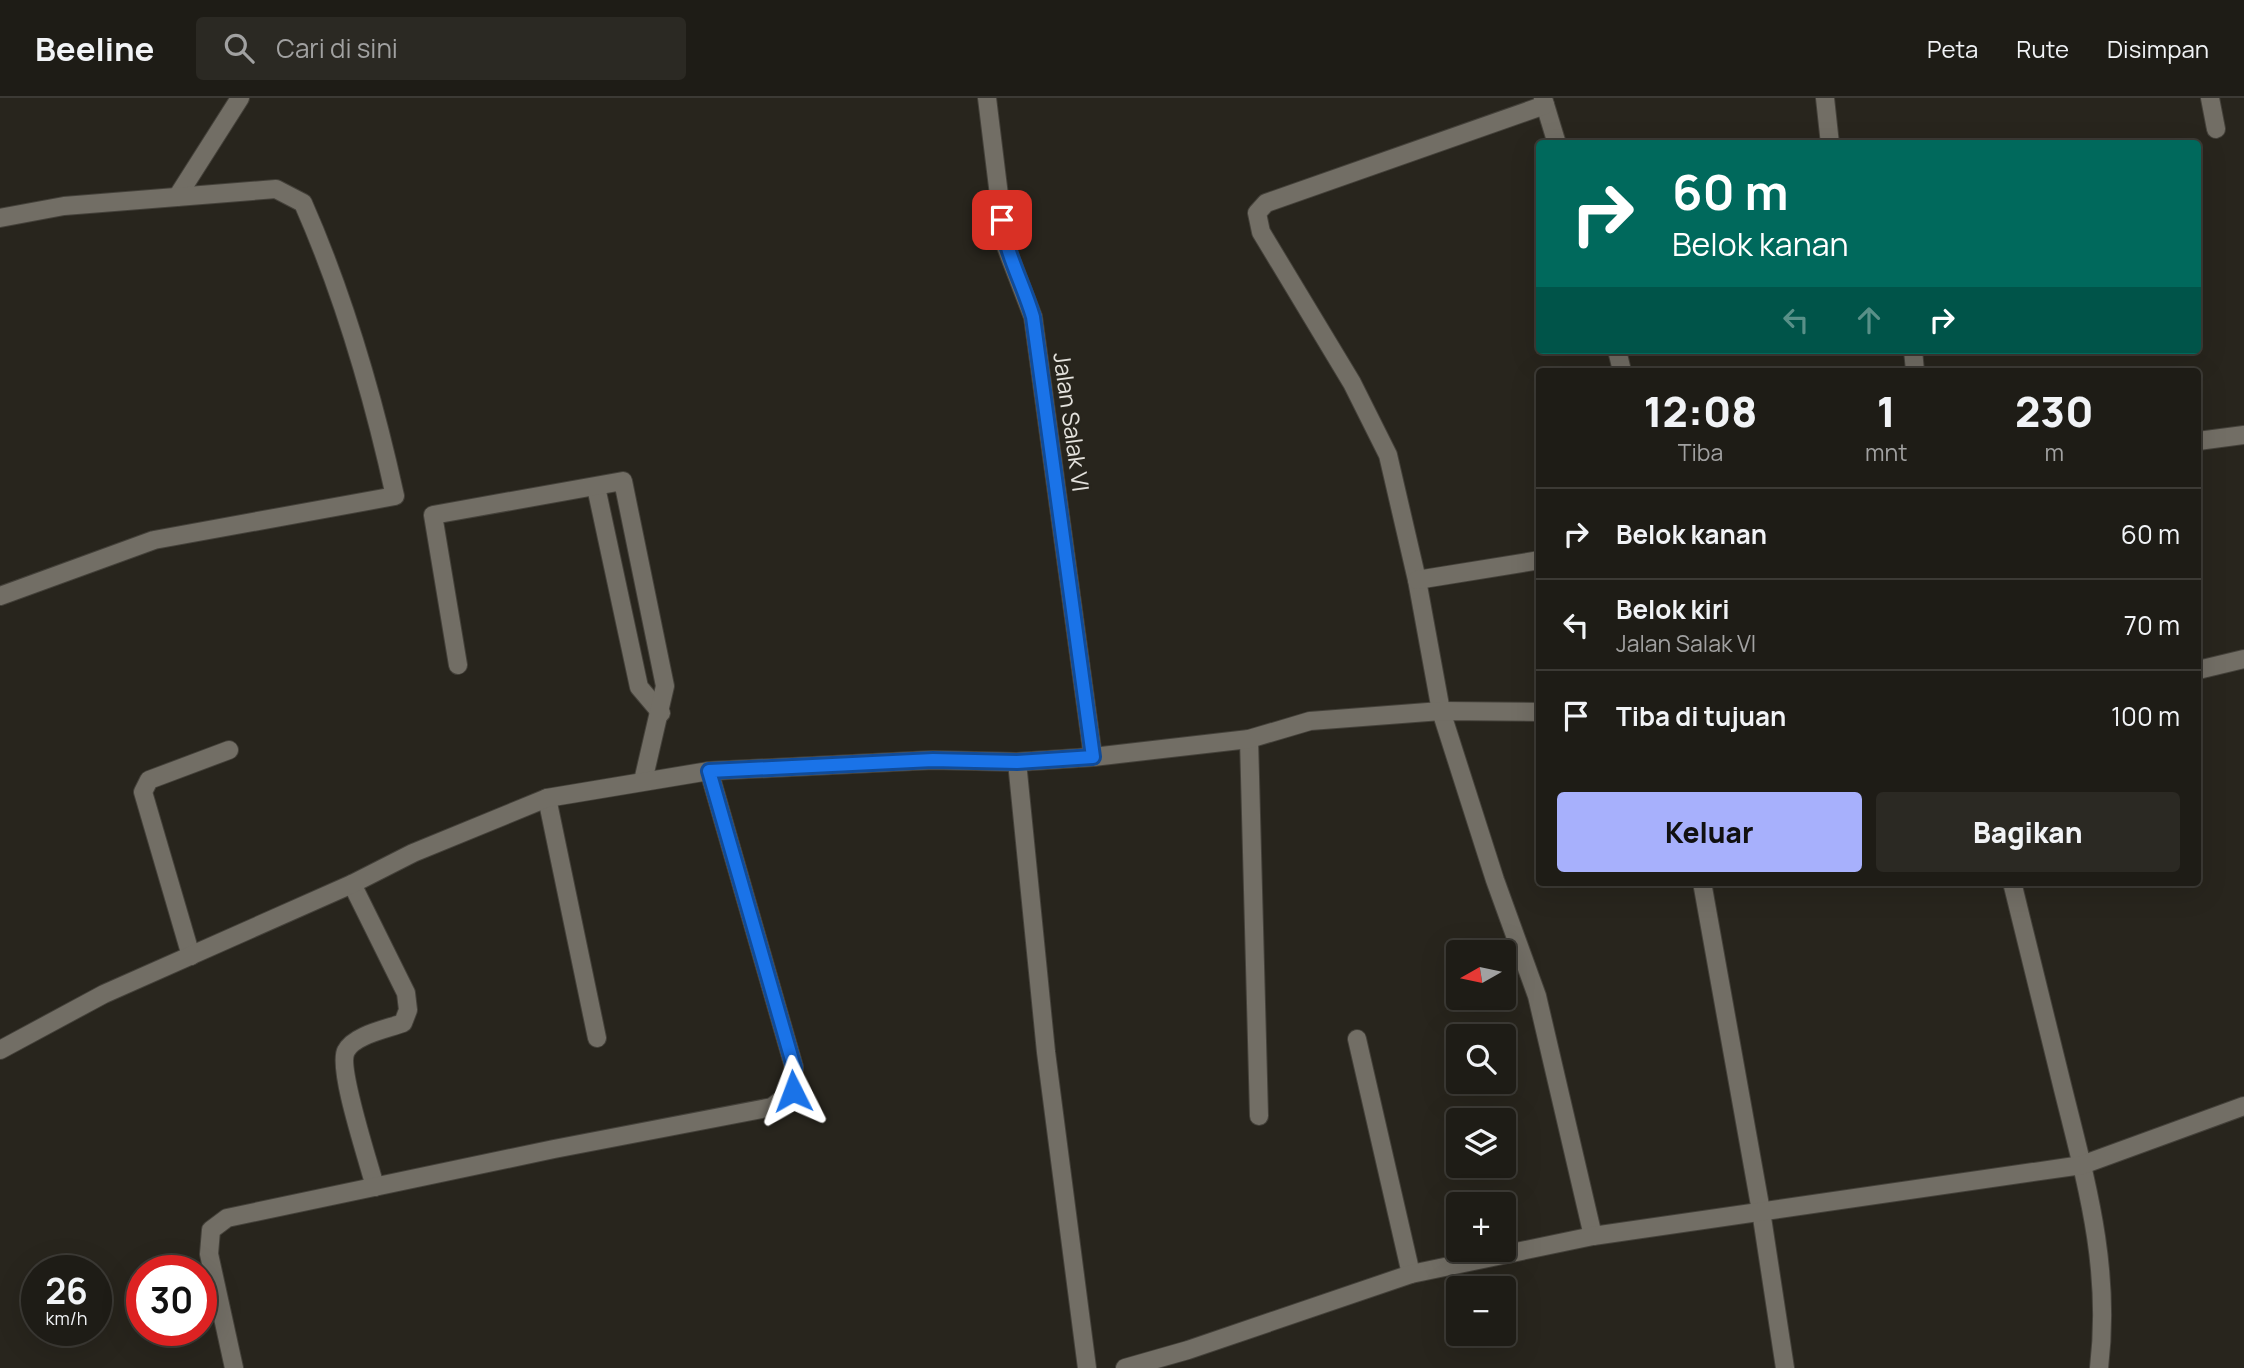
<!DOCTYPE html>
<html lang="id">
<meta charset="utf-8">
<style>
body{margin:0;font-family:Manrope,sans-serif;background:#2b2923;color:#f1f3f6;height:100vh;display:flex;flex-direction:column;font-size:26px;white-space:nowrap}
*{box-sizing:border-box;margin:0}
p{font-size:23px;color:#a1a1a1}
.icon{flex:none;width:38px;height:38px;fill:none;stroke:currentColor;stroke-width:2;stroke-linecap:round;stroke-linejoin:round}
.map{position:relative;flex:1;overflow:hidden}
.details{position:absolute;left:1536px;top:270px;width:665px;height:518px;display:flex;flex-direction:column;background:#1e1c16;border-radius:7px;box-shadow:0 7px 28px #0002,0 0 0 2px #3c3a35}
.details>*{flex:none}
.banner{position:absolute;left:1536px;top:42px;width:665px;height:214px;border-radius:7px;box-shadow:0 7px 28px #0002,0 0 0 2px #3c3a35;background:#00695c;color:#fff;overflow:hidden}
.needle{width:46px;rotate:261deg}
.tools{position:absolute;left:1446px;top:842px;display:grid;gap:14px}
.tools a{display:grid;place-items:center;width:70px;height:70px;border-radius:7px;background:#1e1c16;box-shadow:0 7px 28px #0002,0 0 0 2px #3c3a35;font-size:35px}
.speed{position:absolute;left:21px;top:1157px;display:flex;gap:14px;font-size:35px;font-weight:700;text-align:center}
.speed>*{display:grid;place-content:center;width:91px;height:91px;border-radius:50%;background:#1e1c16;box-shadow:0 7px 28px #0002,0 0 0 2px #3c3a35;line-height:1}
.speed small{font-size:18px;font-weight:400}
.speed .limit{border:10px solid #d22;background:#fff;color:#111}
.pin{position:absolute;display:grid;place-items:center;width:60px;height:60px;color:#fff;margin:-30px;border-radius:14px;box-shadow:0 4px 10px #0006}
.me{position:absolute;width:77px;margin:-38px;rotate:357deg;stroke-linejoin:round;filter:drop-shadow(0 0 5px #0008)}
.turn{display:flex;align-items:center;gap:24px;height:147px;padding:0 21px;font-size:32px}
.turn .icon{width:91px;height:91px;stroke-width:2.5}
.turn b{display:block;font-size:49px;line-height:60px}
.lanes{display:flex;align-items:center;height:66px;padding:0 21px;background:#0003;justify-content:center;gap:35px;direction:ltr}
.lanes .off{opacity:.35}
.eta{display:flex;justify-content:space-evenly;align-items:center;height:119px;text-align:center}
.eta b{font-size:42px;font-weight:800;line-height:49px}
.action{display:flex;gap:14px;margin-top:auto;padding:14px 21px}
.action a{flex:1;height:80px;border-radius:7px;background:#a7b0fc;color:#111;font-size:28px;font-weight:800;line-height:80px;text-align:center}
.action a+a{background:#2b2923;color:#f1f3f6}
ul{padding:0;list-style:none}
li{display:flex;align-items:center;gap:21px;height:91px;padding:0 21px;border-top:2px solid #3c3a35}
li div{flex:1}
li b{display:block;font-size:26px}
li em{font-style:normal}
header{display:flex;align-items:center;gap:42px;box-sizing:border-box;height:98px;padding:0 35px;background:#1e1c16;border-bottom:2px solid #3c3a35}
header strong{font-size:33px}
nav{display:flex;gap:38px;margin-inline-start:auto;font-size:24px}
.search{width:490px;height:63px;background:#2b2923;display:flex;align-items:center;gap:18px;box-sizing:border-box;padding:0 24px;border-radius:7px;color:#a1a1a1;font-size:26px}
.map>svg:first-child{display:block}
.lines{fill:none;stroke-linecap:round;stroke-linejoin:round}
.street-casing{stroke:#44413a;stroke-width:20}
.street{stroke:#726e65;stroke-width:18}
.route-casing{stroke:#114b97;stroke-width:18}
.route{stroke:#1a73e8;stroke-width:12}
.labels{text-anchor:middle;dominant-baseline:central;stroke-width:5;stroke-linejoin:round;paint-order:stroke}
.street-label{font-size:23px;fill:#e4e2dd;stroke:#28251d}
</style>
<header>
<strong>Beeline</strong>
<div class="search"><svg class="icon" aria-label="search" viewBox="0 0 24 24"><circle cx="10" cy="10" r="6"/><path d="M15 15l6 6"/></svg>Cari di sini</div>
<nav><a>Peta</a><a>Rute</a><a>Disimpan</a></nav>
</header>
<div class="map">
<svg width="2244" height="1270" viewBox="0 0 2244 1270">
<rect width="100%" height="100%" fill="#28251d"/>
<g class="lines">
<defs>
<g id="street">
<path d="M987,0L1005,146L1033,219L1093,659"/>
<path d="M1543,0L1557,46"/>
<path d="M1825,0L1830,46"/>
<path d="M2210,0L2216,31"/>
<path d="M1545,7L1266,105L1257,115L1261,134L1352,285L1388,357L1417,482L1441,613L1495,782L1537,898L1593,1138"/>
<path d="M177,99L240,0"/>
<path d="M0,120L64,108L276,91L303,105C344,198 373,298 395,398L154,442L0,498"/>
<path d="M1617,252L1622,273"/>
<path d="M1913,252L1915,273"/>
<path d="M2198,343L2244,337"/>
<path d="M596,389L639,589L661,615"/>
<path d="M1417,482L1540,462"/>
<path d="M458,567L433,417L623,383L665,588L643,683"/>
<path d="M2198,572L2244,561"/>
<path d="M1249,641L1259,1018"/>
<path d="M1017,664L1046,954L1087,1270"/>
<path d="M547,700L597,940"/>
<path d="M1702,784L1761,1113L1785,1270"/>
<path d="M2012,784C2029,853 2046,922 2063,991C2087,1087 2111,1170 2099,1270"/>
<path d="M352,786L406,895L408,912L403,925C387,931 354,937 346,953C337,970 369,1065 375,1089"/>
<path d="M191,858L143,694L149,682L229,652"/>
<path d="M1357,941L1411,1176"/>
<path d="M0,952L104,896L352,786L413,755L547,700L709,673L933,662L1017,664L1093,659L1249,641L1310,623L1441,613L1540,614"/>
<path d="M234,1270L209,1156L211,1132L227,1120L554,1051L772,1009L793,993L794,969L709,673"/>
<path d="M1125,1270L1188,1252L1411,1176L1593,1138L2082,1067L2244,1008"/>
</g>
</defs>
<use href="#street" class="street-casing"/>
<use href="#street" class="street"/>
</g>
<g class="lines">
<defs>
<path id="route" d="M793,993L794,969L709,673L933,662L1017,664L1093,659L1033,219C1023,185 1006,157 1002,122"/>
</defs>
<use href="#route" class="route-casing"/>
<use href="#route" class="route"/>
</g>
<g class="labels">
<g class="street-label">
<text transform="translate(1072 324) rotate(82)">Jalan Salak VI</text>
</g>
</g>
</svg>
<div class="tools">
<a><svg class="needle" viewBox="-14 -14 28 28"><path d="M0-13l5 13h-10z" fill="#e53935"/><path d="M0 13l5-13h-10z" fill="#a1a1a1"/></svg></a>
<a><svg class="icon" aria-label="search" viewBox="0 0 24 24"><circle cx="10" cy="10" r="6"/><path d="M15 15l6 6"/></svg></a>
<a><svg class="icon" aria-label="layers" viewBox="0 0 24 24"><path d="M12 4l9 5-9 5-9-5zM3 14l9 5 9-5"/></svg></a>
<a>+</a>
<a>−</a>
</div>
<div class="speed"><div>26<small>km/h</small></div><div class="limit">30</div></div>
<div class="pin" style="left:1002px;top:122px;background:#d93025"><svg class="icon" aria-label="arrive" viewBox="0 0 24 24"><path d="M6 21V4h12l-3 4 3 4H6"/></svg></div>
<svg class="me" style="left:793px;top:993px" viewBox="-20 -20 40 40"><path d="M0-17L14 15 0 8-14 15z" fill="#1a73e8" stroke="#fff" stroke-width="4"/></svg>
<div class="banner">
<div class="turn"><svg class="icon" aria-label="right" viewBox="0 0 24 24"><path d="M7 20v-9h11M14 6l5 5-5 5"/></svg><div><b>60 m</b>Belok kanan</div></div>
<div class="lanes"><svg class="icon off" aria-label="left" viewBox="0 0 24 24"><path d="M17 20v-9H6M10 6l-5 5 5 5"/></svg><svg class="icon off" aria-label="ahead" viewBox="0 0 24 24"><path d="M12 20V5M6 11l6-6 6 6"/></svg><svg class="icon" aria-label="right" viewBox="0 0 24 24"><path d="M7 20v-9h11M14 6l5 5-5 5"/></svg></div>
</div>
<section class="details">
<div class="eta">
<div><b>12:08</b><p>Tiba</p></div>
<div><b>1</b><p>mnt</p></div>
<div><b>230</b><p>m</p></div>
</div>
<ul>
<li><svg class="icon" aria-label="right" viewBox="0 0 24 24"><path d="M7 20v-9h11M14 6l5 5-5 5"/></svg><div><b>Belok kanan</b></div><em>60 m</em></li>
<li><svg class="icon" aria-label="left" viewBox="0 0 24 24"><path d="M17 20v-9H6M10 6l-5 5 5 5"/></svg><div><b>Belok kiri</b><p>Jalan Salak VI</p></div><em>70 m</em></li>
<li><svg class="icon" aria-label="arrive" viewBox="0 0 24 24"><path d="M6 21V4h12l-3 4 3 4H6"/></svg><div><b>Tiba di tujuan</b></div><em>100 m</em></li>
</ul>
<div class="action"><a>Keluar</a><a>Bagikan</a></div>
</section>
</div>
